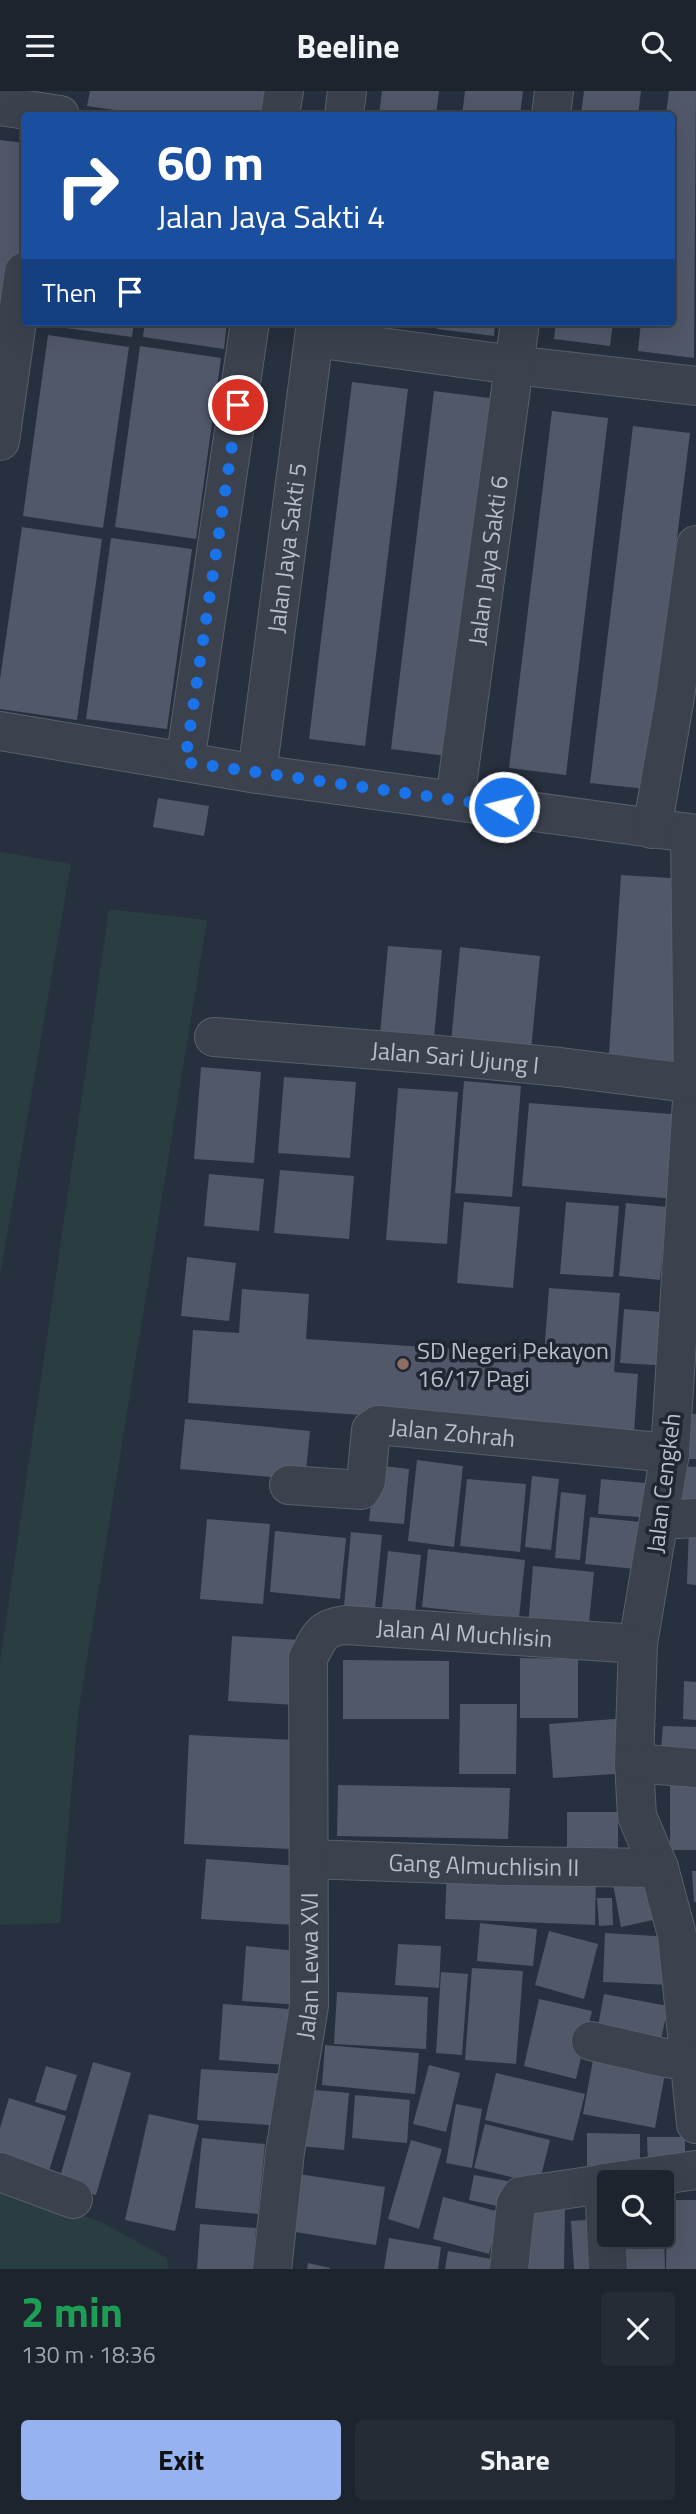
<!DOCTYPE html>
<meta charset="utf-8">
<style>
body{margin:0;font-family:"Titillium Web",sans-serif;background:#252c36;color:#f1f3f6;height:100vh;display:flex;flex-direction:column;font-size:26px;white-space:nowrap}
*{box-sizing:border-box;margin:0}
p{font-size:23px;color:#a0a4aa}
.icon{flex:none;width:38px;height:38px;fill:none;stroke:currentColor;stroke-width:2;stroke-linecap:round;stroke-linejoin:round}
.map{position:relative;height:2178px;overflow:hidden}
.drawer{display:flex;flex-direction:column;background:#1d242e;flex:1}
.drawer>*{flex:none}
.top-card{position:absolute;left:21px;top:21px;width:654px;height:214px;border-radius:7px;box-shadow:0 7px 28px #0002,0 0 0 2px #3b414a;background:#1a4fa0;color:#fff;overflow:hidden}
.buttons{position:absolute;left:597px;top:2079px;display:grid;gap:14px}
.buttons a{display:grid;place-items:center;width:77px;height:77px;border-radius:7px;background:#1d242e;box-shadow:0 7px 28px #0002,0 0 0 2px #3b414a;font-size:35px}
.pin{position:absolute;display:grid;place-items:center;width:60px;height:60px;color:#fff;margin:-30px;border:4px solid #fff;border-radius:50%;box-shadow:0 2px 7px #0007}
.me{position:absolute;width:77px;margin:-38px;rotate:278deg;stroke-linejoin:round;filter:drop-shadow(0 0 5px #0008)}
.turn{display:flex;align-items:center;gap:24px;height:147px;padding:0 21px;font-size:32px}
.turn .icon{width:91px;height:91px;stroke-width:2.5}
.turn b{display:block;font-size:49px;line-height:60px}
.then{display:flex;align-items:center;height:66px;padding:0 21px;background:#0003;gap:14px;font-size:26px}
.round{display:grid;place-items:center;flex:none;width:74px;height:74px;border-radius:7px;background:#252c36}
.headline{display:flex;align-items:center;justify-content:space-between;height:119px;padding:0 21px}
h1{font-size:42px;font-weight:700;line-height:52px;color:#1e9e55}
.button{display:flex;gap:14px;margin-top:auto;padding:14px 21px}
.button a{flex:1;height:80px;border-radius:7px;background:#96b2f0;color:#111;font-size:28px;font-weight:700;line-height:80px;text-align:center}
.button a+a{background:#252c36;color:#f1f3f6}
header{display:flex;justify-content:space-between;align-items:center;height:91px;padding:0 21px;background:#1d242e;font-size:32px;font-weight:700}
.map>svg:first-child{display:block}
.green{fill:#2a3d40}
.building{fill:#515869}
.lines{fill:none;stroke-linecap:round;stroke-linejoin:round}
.minor-casing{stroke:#59606c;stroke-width:40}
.minor{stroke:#3b424e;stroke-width:38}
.route{stroke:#1a73e8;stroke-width:12;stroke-dasharray:0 21.6}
.education-dot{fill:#8d6e63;stroke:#202733;stroke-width:2.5}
.labels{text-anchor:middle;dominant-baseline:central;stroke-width:7;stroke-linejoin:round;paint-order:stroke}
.street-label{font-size:24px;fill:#b8bdc9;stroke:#202733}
.poi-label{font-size:24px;fill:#b8bdc9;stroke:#202733;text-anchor:start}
</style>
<header><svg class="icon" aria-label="menu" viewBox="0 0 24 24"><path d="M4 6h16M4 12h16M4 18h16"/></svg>Beeline<svg class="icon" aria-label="search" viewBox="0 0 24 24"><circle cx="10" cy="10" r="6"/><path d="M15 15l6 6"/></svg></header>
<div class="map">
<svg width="696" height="2178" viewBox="0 0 696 2178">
<rect width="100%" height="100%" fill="#27303e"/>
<g class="green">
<path d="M0,761L71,773L0,1186Z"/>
<path d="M109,818L207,829L78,1624L60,1832L0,1834V1571Z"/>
<path d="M0,2092L22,2105L99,2130L167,2167L168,2178H0Z"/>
</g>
<g class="building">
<path d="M90,0H273L269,24H149L87,15Z"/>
<path d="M382,0H439L436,24H379Z"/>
<path d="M465,0H523L520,24H462Z"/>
<path d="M584,0H641L638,24H581Z"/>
<path d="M669,0H696L694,267L638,260L641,231H672V24H666Z"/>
<path d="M0,49L24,52V131L10,230L0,228Z"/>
<path d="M51,231H134L132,246L51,235Z"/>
<path d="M145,231H227L224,258L143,246Z"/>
<path d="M437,231H495L494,245L437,238Z"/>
<path d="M556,231H613L610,255L554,248Z"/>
<path d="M48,244L129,256L103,437L23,425Z"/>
<path d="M140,255L221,267L196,448L115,436Z"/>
<path d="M352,291L408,298L365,655L309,648Z"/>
<path d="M434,300L490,307L447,665L391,658Z"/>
<path d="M552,320L608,327L566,684L509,677Z"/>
<path d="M633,335L690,342L646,698L590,692Z"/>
<path d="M22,436L102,448L77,629L0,618V588Z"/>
<path d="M111,447L192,458L167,638L86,628Z"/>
<path d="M158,707L209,715L204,745L153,736Z"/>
<path d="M621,784L687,788L674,981L608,977Z"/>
<path d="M388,855L442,859L433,958L379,954Z"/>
<path d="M460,856L540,865L531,959L451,951Z"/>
<path d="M201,976L261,981L254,1072L194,1068Z"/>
<path d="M284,986L356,991L350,1067L278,1062Z"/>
<path d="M464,990L521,995L512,1106L455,1102Z"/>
<path d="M398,997L458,1001L447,1153L386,1149Z"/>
<path d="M529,1012L684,1024L676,1108L522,1095Z"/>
<path d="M280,1079L354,1085L349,1148L274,1142Z"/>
<path d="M209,1083L264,1088L259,1140L204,1135Z"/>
<path d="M464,1111L520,1116L513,1197L457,1192Z"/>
<path d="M566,1111L619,1115L613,1186L560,1183Z"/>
<path d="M626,1112L667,1116L660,1189L619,1185Z"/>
<path d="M187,1166L236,1172L229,1230L181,1225Z"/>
<path d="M549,1197L620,1202L614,1281L638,1283L634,1343L188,1312L193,1239L239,1242L242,1198L309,1203L306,1248L544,1264Z"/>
<path d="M624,1218L674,1222L670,1275L620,1272Z"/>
<path d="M688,1323H696V1368H687Z"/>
<path d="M185,1328L310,1340L305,1389L180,1378Z"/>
<path d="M417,1369L463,1375L454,1456L408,1450Z"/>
<path d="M375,1374L409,1378L404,1433L369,1430Z"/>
<path d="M680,1375L696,1376V1420L679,1419Z"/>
<path d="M532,1385L559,1388L551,1459L525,1456Z"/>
<path d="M467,1388L526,1393L520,1461L460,1455Z"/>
<path d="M601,1388L656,1393L653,1427L598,1423Z"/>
<path d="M561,1401L586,1404L580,1469L555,1467Z"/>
<path d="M590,1426L651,1432L646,1479L585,1473Z"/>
<path d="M207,1428L270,1433L263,1513L200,1508Z"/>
<path d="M689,1433H696V1494L687,1493Z"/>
<path d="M275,1440L346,1447L340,1508L270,1501Z"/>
<path d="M351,1441L382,1444L375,1518L344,1515Z"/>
<path d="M428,1458L525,1469L519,1527L422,1516Z"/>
<path d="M388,1460L421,1464L414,1531L381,1527Z"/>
<path d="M533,1475L594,1481L588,1542L528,1536Z"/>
<path d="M232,1545L300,1549L296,1614L228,1610Z"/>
<path d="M520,1567L578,1568V1627H520Z"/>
<path d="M343,1569L449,1570V1628H343Z"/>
<path d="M684,1590L696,1591V1629L683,1628Z"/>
<path d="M460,1613H517L516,1683H459Z"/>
<path d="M627,1627L631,1682L553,1687L549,1633Z"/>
<path d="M663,1635L696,1636V1671L660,1669Z"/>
<path d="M189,1644L295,1649L290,1758L184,1753Z"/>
<rect x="670" y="1685" width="26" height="74"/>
<path d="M338,1694L510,1697L508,1748L337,1745Z"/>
<path d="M567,1721H618V1770L567,1771Z"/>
<path d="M206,1768L298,1775L294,1834L201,1828Z"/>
<path d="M447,1775L596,1782L595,1834L445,1828Z"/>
<path d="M692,1780H696V1811H694Z"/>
<path d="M653,1785L662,1827L621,1836L613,1793Z"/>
<path d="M597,1807H612L613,1834L599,1835Z"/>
<path d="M480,1832L537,1838L533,1875L477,1870Z"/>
<path d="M549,1840L598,1853L584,1908L535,1894Z"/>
<path d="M605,1842L672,1846L670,1894L603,1891Z"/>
<path d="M398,1853L441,1855L439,1897L395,1894Z"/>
<path d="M246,1855L307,1861L302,1914L242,1910Z"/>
<path d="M472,1877L523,1880L516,1973L465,1969Z"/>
<path d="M441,1881L468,1883L462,1964L436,1962Z"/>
<path d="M337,1901L428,1906L426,1958L334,1953Z"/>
<path d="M604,1903L668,1915L659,1959L596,1946Z"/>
<path d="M539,1908L592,1920L576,1988L524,1975Z"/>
<path d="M223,1913L289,1918L285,1974L219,1969Z"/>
<path d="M325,1954L419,1962L415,2003L322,1994Z"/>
<path d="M595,1958L667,1972L655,2037L583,2023Z"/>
<path d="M93,1971L131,1982L96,2104L58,2093Z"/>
<path d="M429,1974L460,1982L446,2041L413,2033Z"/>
<path d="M46,1975L77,1984L66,2020L35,2011Z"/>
<path d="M201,1978L286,1983L283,2035L197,2029Z"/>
<path d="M496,1982L585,2003L573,2050L485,2029Z"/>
<path d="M304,1998L349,2002L344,2059L299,2055Z"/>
<path d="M355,2004L410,2009L407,2052L352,2047Z"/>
<path d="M9,2007L66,2025L48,2083L0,2069V2037Z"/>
<path d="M456,2013L482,2018L472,2077L446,2072Z"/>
<path d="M149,2023L199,2034L175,2140L125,2129Z"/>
<path d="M485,2033L550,2049L539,2093L474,2077Z"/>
<path d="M587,2042L640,2043V2081H587Z"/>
<path d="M647,2046H685V2075H648Z"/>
<path d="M202,2047L265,2053L258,2123L195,2117Z"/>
<path d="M411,2049L442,2058L419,2138L388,2128Z"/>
<path d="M292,2082L385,2096L376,2154L283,2139Z"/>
<path d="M474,2084L513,2091L507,2117L469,2109Z"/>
<path d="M443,2106L500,2121L489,2163L433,2148Z"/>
<path d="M667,2109H696V2178H666Z"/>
<path d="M527,2114L565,2115L564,2178H526Z"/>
<path d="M599,2128L603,2178H574L571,2130Z"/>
<path d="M200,2133L256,2137L253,2178H197Z"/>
<path d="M614,2144H664L665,2178H615Z"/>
<path d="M389,2147L441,2156L438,2178H384Z"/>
<path d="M448,2160L497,2169L495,2178H445Z"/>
<path d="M308,2172L330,2177V2178H307Z"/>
</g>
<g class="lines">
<defs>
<g id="minor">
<path d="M0,15L60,24"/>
<path d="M280,24L284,0"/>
<path d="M344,24L347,0"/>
<path d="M551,24L554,0"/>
<path d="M314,247L514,274L696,295"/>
<path d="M0,350L24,181"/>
<path d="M0,640L257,683L696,743"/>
<path d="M185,671L250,231"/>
<path id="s1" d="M257,683L316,231"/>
<path id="s2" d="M455,709L520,231"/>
<path d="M652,738L675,606L696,454"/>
<path d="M690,743L693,993L670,1362L638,1553L634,1672L637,1725L659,1777L677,1844L696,2033"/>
<path id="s3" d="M214,946L439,964L560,976L696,993"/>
<path id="s4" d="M289,1394L361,1399L366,1390L371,1339L378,1334L670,1362"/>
<path d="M660,1429L696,1427"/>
<path d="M634,1672L696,1677"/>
<path id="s5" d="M309,1768L504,1775L659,1777"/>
<path d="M591,1950L665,1967L690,1970"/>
<path d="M0,2081L73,2108"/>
<path d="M611,2091L696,2079"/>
<path d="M604,2092L608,2178"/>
<path id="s6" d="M272,2178L285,2061L309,1915L308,1567C319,1547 320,1537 345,1534L638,1553"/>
<path d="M509,2178L516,2113L521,2105L609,2092"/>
</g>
</defs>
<use href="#minor" class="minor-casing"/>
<use href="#minor" class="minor"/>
</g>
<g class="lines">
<path class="route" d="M238,314L185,671L504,716"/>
</g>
<circle class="education-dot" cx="403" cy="1273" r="7"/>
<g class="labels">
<g class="street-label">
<text stroke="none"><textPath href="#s1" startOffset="228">Jalan Jaya Sakti 5</textPath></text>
<text stroke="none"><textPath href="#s2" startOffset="242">Jalan Jaya Sakti 6</textPath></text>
<text stroke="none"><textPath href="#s3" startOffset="242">Jalan Sari Ujung I</textPath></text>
<text stroke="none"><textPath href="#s4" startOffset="217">Jalan Zohrah</textPath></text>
<text transform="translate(663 1392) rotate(-83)">Jalan Cengkeh</text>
<text stroke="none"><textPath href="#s6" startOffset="786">Jalan Al Muchlisin</textPath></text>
<text stroke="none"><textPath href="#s5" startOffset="175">Gang Almuchlisin II</textPath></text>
<text stroke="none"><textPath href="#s6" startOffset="306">Jalan Lewa XVI</textPath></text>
</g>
<g class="poi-label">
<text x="417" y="1259">SD Negeri Pekayon<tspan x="417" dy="28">16/17 Pagi</tspan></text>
</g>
</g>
</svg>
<div class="buttons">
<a><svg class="icon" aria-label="search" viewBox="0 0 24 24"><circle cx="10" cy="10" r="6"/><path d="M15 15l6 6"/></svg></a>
</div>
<div class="pin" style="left:238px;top:314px;background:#d93025"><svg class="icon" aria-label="arrive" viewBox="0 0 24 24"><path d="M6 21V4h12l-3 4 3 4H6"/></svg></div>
<svg class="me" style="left:504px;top:716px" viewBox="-20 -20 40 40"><circle r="17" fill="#1a73e8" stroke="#fff" stroke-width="3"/><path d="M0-11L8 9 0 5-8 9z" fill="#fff"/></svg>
<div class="top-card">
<div class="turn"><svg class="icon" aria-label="right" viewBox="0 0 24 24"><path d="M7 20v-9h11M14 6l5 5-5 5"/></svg><div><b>60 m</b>Jalan Jaya Sakti 4</div></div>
<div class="then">Then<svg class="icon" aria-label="arrive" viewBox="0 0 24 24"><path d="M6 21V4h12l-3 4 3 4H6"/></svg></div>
</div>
</div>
<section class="drawer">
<div class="headline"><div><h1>2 min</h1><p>130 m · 18:36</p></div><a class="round"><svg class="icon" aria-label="close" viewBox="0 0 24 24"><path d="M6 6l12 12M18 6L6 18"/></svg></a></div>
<div class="button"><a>Exit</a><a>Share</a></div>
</section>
